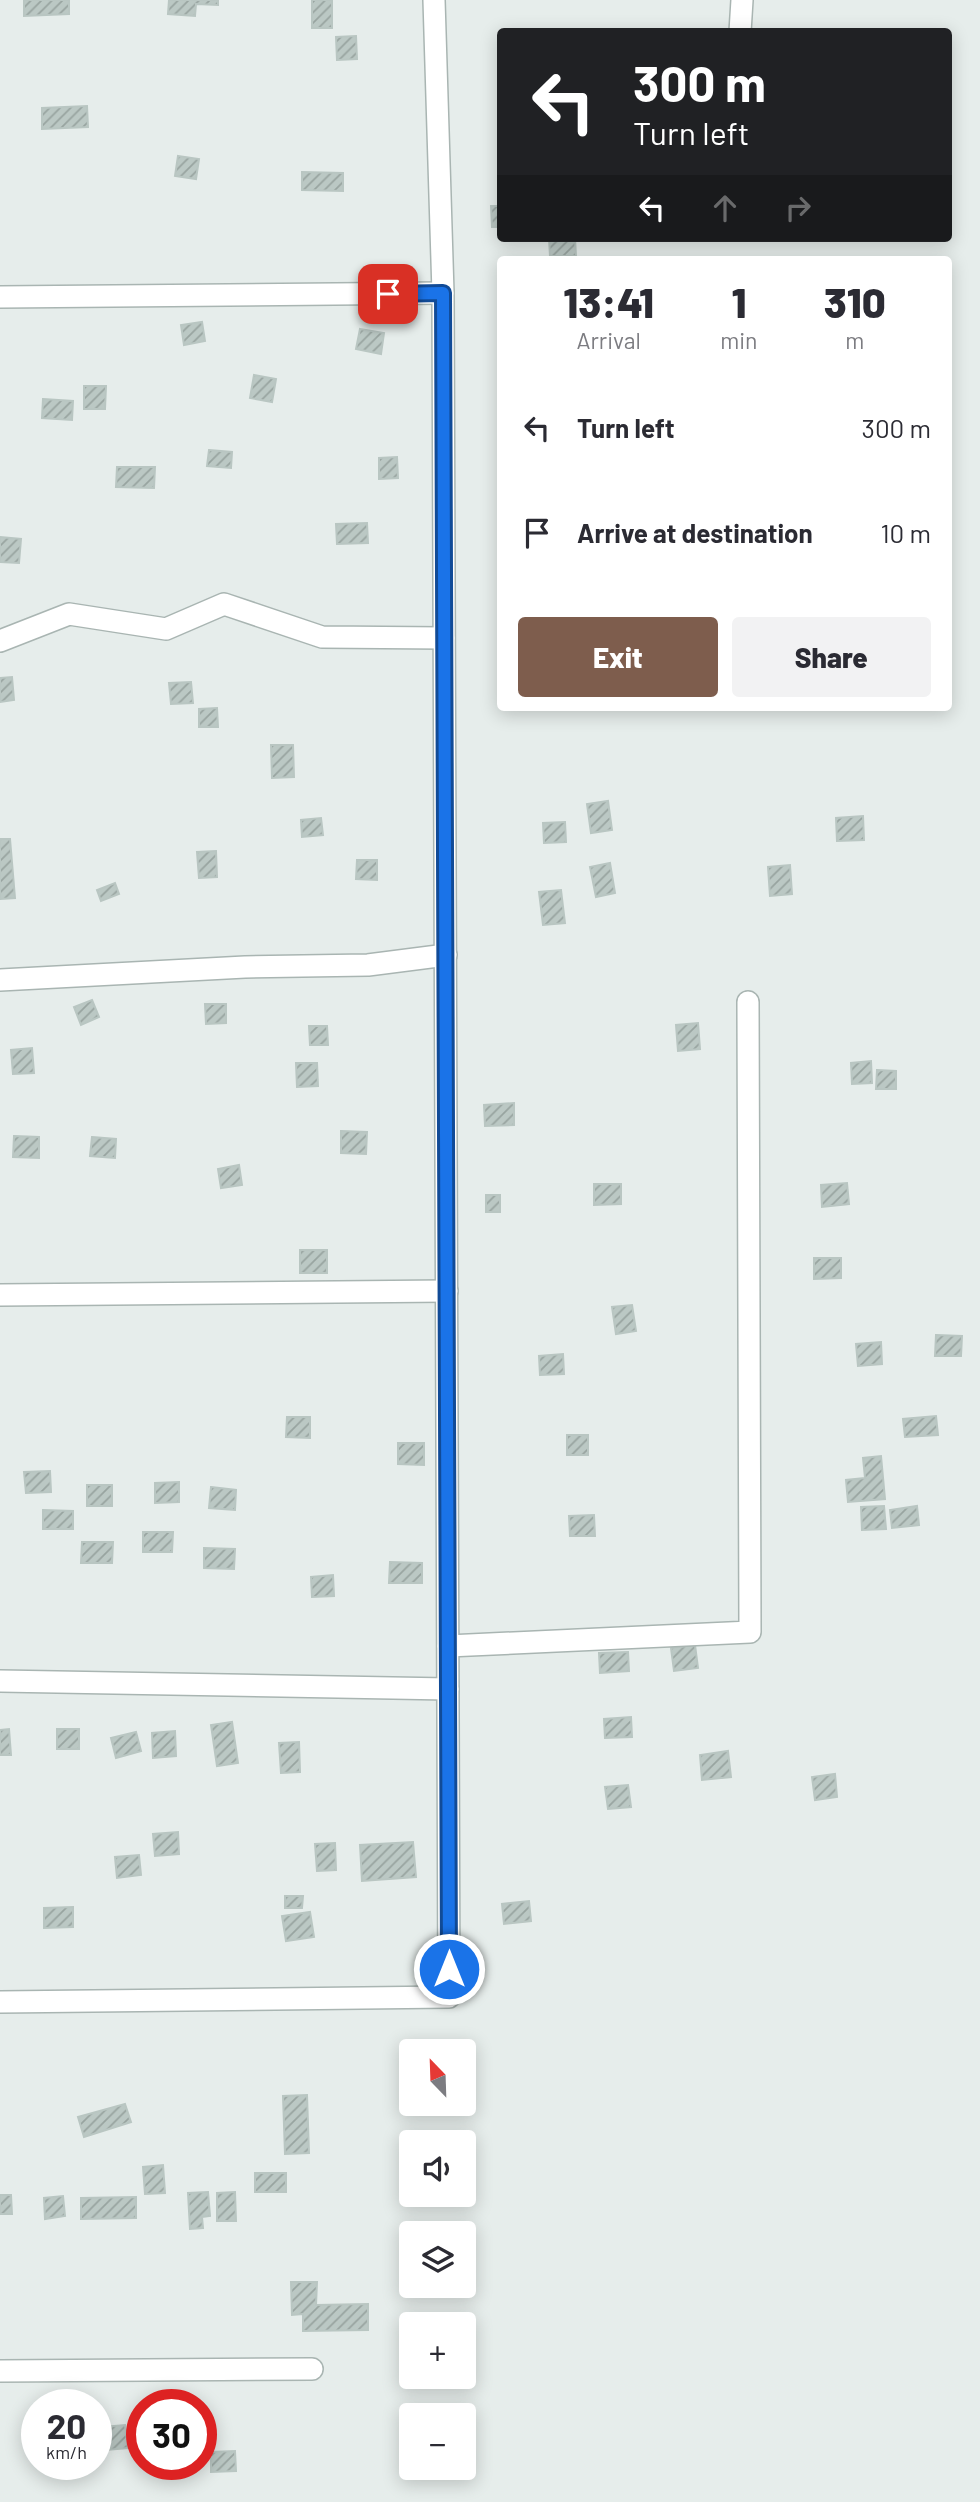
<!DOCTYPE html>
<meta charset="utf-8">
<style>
body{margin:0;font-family:Barlow,sans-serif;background:#f2f2f3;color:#2b2b33;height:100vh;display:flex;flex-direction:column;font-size:26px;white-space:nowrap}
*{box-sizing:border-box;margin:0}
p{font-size:23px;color:#7c7c81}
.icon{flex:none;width:38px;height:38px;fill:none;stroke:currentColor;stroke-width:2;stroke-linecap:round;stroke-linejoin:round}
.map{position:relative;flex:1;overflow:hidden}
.panel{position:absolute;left:497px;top:256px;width:455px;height:455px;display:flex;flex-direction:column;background:#fff;border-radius:7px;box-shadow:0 4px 18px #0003}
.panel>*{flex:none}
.hud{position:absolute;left:497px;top:28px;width:455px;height:214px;border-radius:7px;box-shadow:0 4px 18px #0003;background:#202124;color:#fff;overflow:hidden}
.needle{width:46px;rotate:337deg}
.fabs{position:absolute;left:399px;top:2039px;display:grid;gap:14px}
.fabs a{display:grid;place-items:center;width:77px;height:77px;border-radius:7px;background:#fff;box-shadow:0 4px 18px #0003;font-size:35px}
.speed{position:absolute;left:21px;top:2389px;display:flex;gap:14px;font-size:35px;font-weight:700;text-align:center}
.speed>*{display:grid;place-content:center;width:91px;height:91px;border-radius:50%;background:#fff;box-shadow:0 4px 18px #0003;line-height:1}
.speed small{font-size:18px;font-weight:400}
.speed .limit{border:10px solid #d22;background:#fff;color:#111}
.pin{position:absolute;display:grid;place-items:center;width:60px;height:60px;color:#fff;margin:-30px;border-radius:14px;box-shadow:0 4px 10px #0006}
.me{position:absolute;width:77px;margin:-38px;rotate:0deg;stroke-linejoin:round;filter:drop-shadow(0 0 5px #0008)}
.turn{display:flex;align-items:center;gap:24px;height:147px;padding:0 21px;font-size:32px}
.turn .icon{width:91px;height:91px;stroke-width:2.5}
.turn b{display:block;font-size:49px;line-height:60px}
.lanes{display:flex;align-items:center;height:66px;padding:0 21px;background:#0003;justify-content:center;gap:35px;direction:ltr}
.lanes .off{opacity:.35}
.eta{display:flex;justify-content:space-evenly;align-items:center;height:119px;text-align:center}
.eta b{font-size:42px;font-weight:800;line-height:49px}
.action{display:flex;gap:14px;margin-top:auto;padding:14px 21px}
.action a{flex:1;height:80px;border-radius:7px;background:#7e5d4d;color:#fff;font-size:28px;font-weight:800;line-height:80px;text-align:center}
.action a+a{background:#f2f2f3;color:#2b2b33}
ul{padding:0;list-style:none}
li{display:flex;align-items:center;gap:21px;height:105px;padding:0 21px}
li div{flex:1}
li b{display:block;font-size:26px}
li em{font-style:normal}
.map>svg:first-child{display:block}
.building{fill:url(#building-hatch);stroke:#b9c6c2;stroke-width:2}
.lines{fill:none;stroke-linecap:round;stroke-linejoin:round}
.minor-casing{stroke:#a9b5b2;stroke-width:24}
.minor{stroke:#fff;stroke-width:21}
.route-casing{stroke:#114b97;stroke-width:18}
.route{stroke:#1a73e8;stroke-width:12}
</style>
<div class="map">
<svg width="980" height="2502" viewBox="0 0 980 2502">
<defs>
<pattern id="building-hatch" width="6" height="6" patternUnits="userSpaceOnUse" patternTransform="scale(1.75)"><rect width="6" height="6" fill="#bbc8c4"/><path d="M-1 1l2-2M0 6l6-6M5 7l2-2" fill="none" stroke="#98a4a0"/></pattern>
</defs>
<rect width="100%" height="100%" fill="#e6edeb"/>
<g class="building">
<path d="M24,0H69V14L24,16Z"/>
<path d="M169,0H218V5L196,4L195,16L168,14Z"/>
<rect x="312" y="0" width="20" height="28"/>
<path d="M356,36L357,59L337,60L336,37Z"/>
<path d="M87,106L88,127L42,129V108Z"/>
<path d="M178,156L199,159L196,179L175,176Z"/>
<path d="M302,172L343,173V191L302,190Z"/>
<path d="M491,206H500V227H492Z"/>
<path d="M549,238H575L576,256H550Z"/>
<path d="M202,322L205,341L184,345L181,325Z"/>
<path d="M360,329L384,333L381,354L356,349Z"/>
<path d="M254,375L276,379L272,402L250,398Z"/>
<path d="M84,386H106L105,409H84Z"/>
<path d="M43,399L73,401L72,420L42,418Z"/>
<path d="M209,450L232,452L231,468L207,466Z"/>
<path d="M397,457L398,478L379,479V458Z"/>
<path d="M117,467H155L154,488L116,487Z"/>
<path d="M367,523L368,543L337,544L336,524Z"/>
<path d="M0,537L21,539L19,563L0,562Z"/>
<path d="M12,677L14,700L0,702V678Z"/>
<path d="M191,682L193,703L171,704L169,683Z"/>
<path d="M217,708L218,727H199V709Z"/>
<path d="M271,745H293L294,777L272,778Z"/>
<path d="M608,801L612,830L591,833L587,804Z"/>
<path d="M863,816L864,840L837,841L836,818Z"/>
<path d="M321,818L323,835L302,837L301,820Z"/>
<path d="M565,822L566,842L544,843L543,823Z"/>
<path d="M0,839H10L15,898L0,899Z"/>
<path d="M216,851L217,877L199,878L197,852Z"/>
<path d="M357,860H377V880L356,879Z"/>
<path d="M610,863L615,893L596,897L590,867Z"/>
<path d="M790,865L792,894L770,896L768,867Z"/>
<path d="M115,883L119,894L101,901L97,890Z"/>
<path d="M561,890L565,923L543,925L539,892Z"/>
<path d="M92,1000L99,1017L81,1025L74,1007Z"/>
<path d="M205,1004H226V1023L206,1024Z"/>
<path d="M698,1023L700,1049L678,1051L676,1025Z"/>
<path d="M309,1026H327L328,1045H310Z"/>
<path d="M32,1048L34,1073L13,1074L11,1050Z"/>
<path d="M871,1061L872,1083L852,1084L851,1063Z"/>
<path d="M296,1063H317L318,1086L297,1087Z"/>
<path d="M877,1070L896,1071V1089H876Z"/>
<path d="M514,1103V1125L485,1126L484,1105Z"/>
<path d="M341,1131L367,1132L366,1154L341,1153Z"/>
<path d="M14,1136L39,1137V1158L13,1157Z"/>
<path d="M92,1137L116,1139L115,1158L90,1156Z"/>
<path d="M239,1165L242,1185L221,1188L218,1169Z"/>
<path d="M847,1183L849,1204L822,1207L821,1185Z"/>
<path d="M594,1184H621V1204L594,1205Z"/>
<rect x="486" y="1195" width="14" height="17"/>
<rect x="300" y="1250" width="27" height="23"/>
<path d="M814,1258H841V1278L814,1279Z"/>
<path d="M632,1305L636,1331L616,1334L612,1307Z"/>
<path d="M936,1335L962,1336L961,1356H935Z"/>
<path d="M881,1342L882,1364L858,1366L856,1344Z"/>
<path d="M563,1354L564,1374L540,1375L539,1356Z"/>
<path d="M936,1416L938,1435L905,1437L903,1419Z"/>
<path d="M287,1417H310V1438L286,1437Z"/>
<rect x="567" y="1435" width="21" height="20"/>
<path d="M398,1443H424V1465L398,1464Z"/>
<path d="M881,1456L885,1499L848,1502L846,1480L865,1478L863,1458Z"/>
<path d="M50,1471L51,1492L26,1493L24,1472Z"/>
<path d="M179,1482V1502L155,1503V1483Z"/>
<rect x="87" y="1485" width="25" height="21"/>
<path d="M211,1487L236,1490L235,1510L209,1508Z"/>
<path d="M884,1506L886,1529L862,1530L861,1507Z"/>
<path d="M917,1506L919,1525L892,1528L890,1510Z"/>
<path d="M43,1510L73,1511V1529H43Z"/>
<path d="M594,1515L595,1536H570L569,1516Z"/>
<path d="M143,1532H173L172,1552H143Z"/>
<path d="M82,1542H113L112,1563H81Z"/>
<path d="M204,1548L235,1549L234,1569L204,1568Z"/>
<path d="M390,1562L422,1563V1583H389Z"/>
<path d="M333,1575L334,1596L312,1597L311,1577Z"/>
<path d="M695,1645L698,1668L674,1671L671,1648Z"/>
<path d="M628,1652L629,1671L600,1673L599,1653Z"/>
<path d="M631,1717L632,1737L605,1738L604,1719Z"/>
<path d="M232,1722L238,1763L217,1766L211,1725Z"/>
<path d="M9,1729L11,1755H0V1730Z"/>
<rect x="57" y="1729" width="22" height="20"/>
<path d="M175,1731L176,1756L153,1758L152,1733Z"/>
<path d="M136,1732L141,1751L116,1758L111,1738Z"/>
<path d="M299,1742L300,1772L281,1773L279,1743Z"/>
<path d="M728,1751L731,1777L702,1780L700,1755Z"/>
<path d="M835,1774L837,1797L815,1800L812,1777Z"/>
<path d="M628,1785L631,1807L608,1809L605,1787Z"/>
<path d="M178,1832L179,1854L155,1856L153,1834Z"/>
<path d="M413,1842L416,1877L362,1881L360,1845Z"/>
<path d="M335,1843L336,1870L317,1871L315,1844Z"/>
<path d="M139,1855L141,1875L117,1878L115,1857Z"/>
<path d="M285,1896H303L302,1908H285Z"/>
<path d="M529,1901L531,1921L504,1924L502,1904Z"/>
<path d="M73,1907V1927L44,1928V1908Z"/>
<path d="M310,1912L314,1937L286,1941L282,1916Z"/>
<path d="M307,2095L309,2153L285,2154L283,2096Z"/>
<path d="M125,2104L131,2122L84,2137L78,2117Z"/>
<path d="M163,2165L165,2193L145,2194L143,2167Z"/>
<rect x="255" y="2173" width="31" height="19"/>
<path d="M208,2192L210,2216L202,2217L203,2228L190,2229L188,2193Z"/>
<path d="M235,2192L236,2221H217V2193Z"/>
<path d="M0,2195H11L12,2214H0Z"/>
<path d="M63,2196L65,2216L45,2219L44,2198Z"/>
<path d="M136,2197V2218L81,2219V2198Z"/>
<path d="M291,2282H317L316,2305L368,2304V2330L303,2331V2314L292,2315Z"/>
<path d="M125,2425L128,2448L106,2450L103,2427Z"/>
<path d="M235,2451L236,2471L211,2472V2452Z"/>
</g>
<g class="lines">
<defs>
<g id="minor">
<path d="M740,32L742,0"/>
<path d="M0,297L443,293"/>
<path d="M0,641L69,614L166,629L224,604L322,637L444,638"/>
<path d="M0,980L245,967L368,965L446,955"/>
<path d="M0,1295L447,1291"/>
<path d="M448,1646L750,1632L748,1002"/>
<path d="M0,1681L448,1689"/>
<path d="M0,2002L449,1997L443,293L434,0"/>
<path d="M0,2371L312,2369"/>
</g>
</defs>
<use href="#minor" class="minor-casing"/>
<use href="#minor" class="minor"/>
</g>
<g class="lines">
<defs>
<path id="route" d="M388,294L443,293L449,1969"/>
</defs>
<use href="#route" class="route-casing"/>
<use href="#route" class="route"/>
</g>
</svg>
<div class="fabs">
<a><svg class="needle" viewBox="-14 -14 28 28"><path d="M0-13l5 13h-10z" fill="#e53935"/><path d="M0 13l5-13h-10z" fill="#7c7c81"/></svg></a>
<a><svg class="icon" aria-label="sound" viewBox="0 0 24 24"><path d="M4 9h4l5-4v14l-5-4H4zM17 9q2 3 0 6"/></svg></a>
<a><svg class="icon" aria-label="layers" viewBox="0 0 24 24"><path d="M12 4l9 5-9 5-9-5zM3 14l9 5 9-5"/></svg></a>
<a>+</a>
<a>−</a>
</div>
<div class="speed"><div>20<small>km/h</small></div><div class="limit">30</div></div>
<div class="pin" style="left:388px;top:294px;background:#d93025"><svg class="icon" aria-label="arrive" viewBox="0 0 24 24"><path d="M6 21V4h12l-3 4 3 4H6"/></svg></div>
<svg class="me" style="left:449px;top:1969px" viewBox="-20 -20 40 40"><circle r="17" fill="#1a73e8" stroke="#fff" stroke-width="3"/><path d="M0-11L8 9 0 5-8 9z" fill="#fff"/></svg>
<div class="hud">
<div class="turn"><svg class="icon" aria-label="left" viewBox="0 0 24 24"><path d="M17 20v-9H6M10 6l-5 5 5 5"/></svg><div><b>300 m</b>Turn left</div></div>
<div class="lanes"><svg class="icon" aria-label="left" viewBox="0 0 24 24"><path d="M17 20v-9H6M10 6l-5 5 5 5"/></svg><svg class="icon off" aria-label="ahead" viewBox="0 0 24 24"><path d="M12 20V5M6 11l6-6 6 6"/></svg><svg class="icon off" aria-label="right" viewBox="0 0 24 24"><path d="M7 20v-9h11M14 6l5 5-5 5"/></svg></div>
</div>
<section class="panel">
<div class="eta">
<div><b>13:41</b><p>Arrival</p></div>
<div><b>1</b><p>min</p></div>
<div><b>310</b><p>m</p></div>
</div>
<ul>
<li><svg class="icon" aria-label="left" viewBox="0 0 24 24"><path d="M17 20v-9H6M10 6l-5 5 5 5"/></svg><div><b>Turn left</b></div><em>300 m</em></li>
<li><svg class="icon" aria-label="arrive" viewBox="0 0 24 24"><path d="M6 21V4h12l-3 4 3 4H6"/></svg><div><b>Arrive at destination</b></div><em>10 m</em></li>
</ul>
<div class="action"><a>Exit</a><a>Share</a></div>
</section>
</div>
